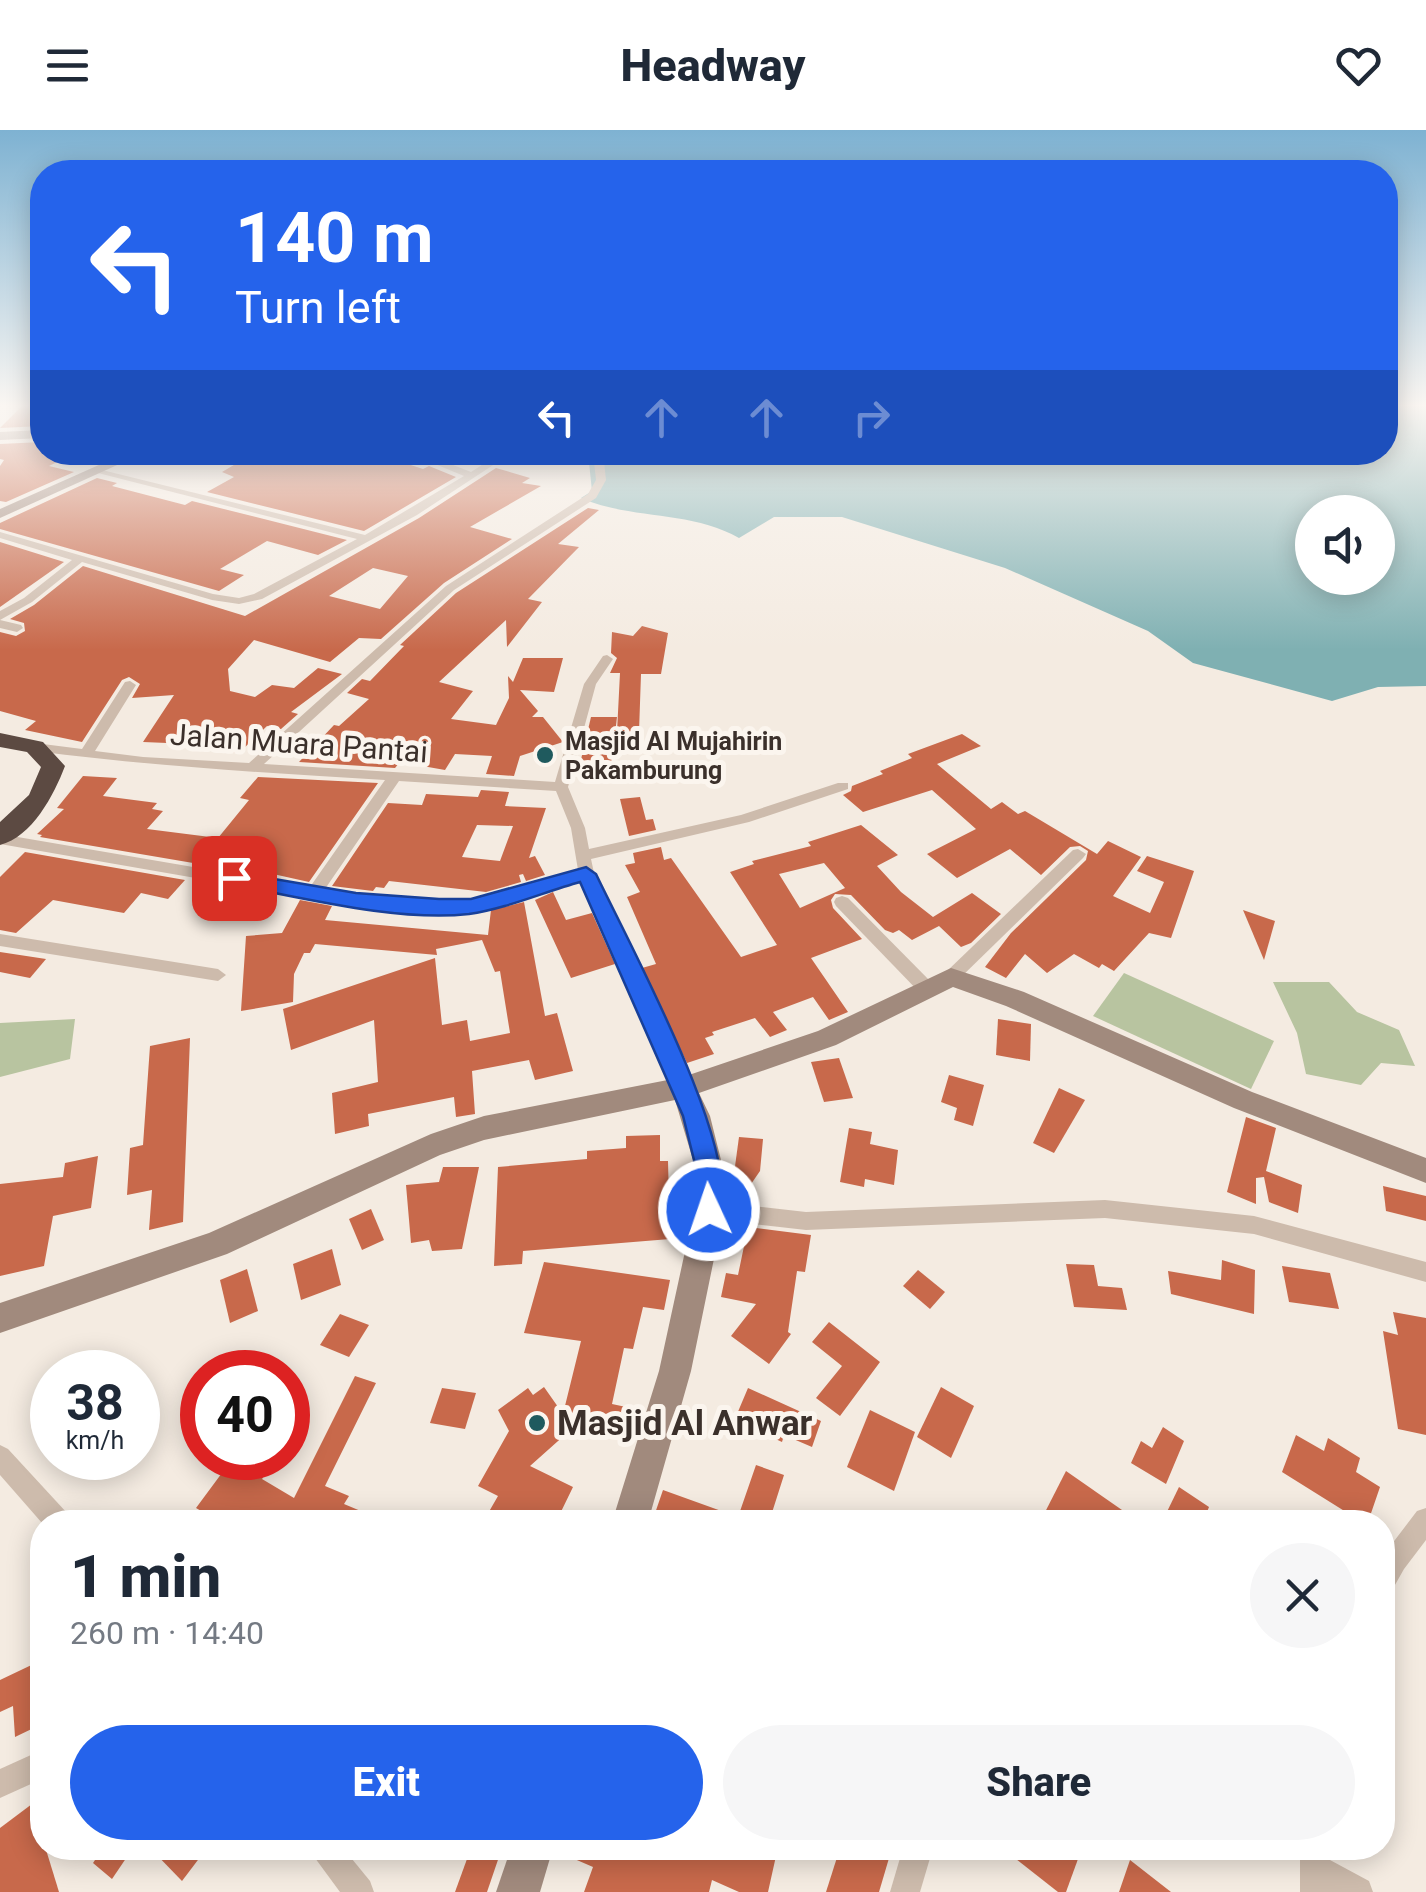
<!DOCTYPE html>
<meta charset="utf-8">
<style>
body{margin:0;font-family:Roboto,sans-serif;background:#f6f6f7;color:#1f2937;height:100vh;display:flex;flex-direction:column;font-size:38px;white-space:nowrap}
*{box-sizing:border-box;margin:0}
p{font-size:32px;color:#747a83}
.icon{flex:none;width:55px;height:55px;fill:none;stroke:currentColor;stroke-width:2;stroke-linecap:round;stroke-linejoin:round}
.map{position:relative;flex:1;overflow:hidden}
.drawer{position:absolute;left:30px;top:1380px;width:1365px;height:350px;display:flex;flex-direction:column;background:#fff;border-radius:40px;box-shadow:0 5px 25px #0003}
.drawer>*{flex:none}
.hud{position:absolute;left:30px;top:30px;width:1368px;height:305px;border-radius:40px;box-shadow:0 5px 25px #0003;background:#2563eb;color:#fff;overflow:hidden}
.buttons{position:absolute;left:1295px;top:365px;display:grid;gap:20px}
.buttons a{display:grid;place-items:center;width:100px;height:100px;border-radius:50%;background:#fff;box-shadow:0 5px 25px #0003;font-size:50px}
.speed{position:absolute;left:30px;top:1220px;display:flex;gap:20px;font-size:50px;font-weight:700;text-align:center}
.speed>*{display:grid;place-content:center;width:130px;height:130px;border-radius:50%;background:#fff;box-shadow:0 5px 25px #0003;line-height:1}
.speed small{font-size:25px;font-weight:400}
.speed .limit{border:15px solid #d22;background:#fff;color:#111}
.pin{position:absolute;display:grid;place-items:center;width:85px;height:85px;color:#fff;margin:-42px;border-radius:20px;box-shadow:0 5px 15px #0006}
.me{position:absolute;width:110px;margin:-55px;rotate:357deg;stroke-linejoin:round;filter:drop-shadow(0 0 8px #0008)}
.turn{display:flex;align-items:center;gap:35px;height:210px;padding:0 40px;font-size:45px}
.turn .icon{width:130px;height:130px;stroke-width:2.5}
.turn b{display:block;font-size:70px;line-height:85px}
.lanes{display:flex;align-items:center;height:95px;padding:0 40px;background:#0003;justify-content:center;gap:50px;direction:ltr}
.lanes .off{opacity:.35}
.round{display:grid;place-items:center;flex:none;width:105px;height:105px;border-radius:52px;background:#f6f6f7}
.summary{display:flex;align-items:center;justify-content:space-between;height:170px;padding:0 40px}
h1{font-size:60px;font-weight:800;line-height:75px}
.cta{display:flex;gap:20px;margin-top:auto;padding:20px 40px}
.cta a{flex:1;height:115px;border-radius:60px;background:#2563eb;color:#fff;font-size:40px;font-weight:800;line-height:115px;text-align:center}
.cta a+a{background:#f6f6f7;color:#1f2937}
header{display:flex;justify-content:space-between;align-items:center;height:130px;padding:0 40px;background:#fff;font-size:45px;font-weight:800}
.map>svg:first-child{display:block}
.green{fill:#b8c4a0}
.water{fill:#7fb0b2;fill-rule:evenodd}
.building{fill:#c8694b;fill-rule:evenodd}
.lines{fill:none;stroke-linecap:round;stroke-linejoin:round}
.street{fill:#cdbbac;fill-rule:evenodd}
.secondary{fill:#a18a7d;fill-rule:evenodd}
.highway{fill:#5c4a42;fill-rule:evenodd}
.route{fill:#2563eb;stroke:#184099;stroke-width:2.5}
.poi-dot{fill:#1f5a5e;stroke:#fbf5ee;stroke-width:4}
.labels{text-anchor:middle;dominant-baseline:central;stroke-width:10;stroke-linejoin:round;paint-order:stroke}
.far-poi-label{font-size:25px;font-weight:bold;fill:#3b302b;stroke:#fbf5ee;text-anchor:start}
.street-label{font-size:30px;fill:#3b302b;stroke:#fbf5ee}
.near-poi-label{font-size:35px;font-weight:bold;fill:#3b302b;stroke:#fbf5ee;text-anchor:start}
</style>
<header><svg class="icon" aria-label="menu" viewBox="0 0 24 24"><path d="M4 6h16M4 12h16M4 18h16"/></svg>Headway<svg class="icon" aria-label="heart" viewBox="0 0 24 24"><path d="M12 20l-8-8c-3-5 5-10 8-4 3-6 11-1 8 4z"/></svg></header>
<div class="map">
<svg width="1426" height="1762" viewBox="0 0 1426 1762">
<rect width="100%" height="100%" fill="#f4ebe1"/>
<g class="green">
<path d="M1124,843L1274,911L1251,959L1093,886Z"/>
<path d="M1273,852H1329L1357,882L1399,900L1415,936L1381,933L1361,955L1306,944L1297,903Z"/>
<path d="M75,889L70,929L0,947V893Z"/>
</g>
<path class="water" d="M1385,273H1426V556L1378,557L1332,571L1193,533L1148,501L1005,438L842,387H774L739,408C690,380 631,390 581,368L592,361L588,323L1385,322ZM1312,382H1378V448H1312Z"/>
<g class="building">
<path d="M25,273H42V296L0,298Z"/>
<path d="M42,312V322H78L49,336L74,342L6,372L0,371V336L4,330L0,329V314Z"/>
<path d="M256,322H371L423,339L429,336L456,347L364,401L207,362L234,347L222,342Z"/>
<path d="M496,338L530,348L522,353L541,356L470,397L512,409L444,453L381,509L359,508L330,532L254,510L228,539L230,561L255,567L272,555L294,558L318,538L342,544L291,582L298,584L281,599L267,596L239,623L211,620L216,615L143,612L174,565L132,568L140,554L129,547L122,550L82,612L25,600L36,591L0,581V502L16,506L25,501L24,493L10,489L34,475L83,436L245,486L419,388ZM373,438L408,446L380,479L329,466Z"/>
<path d="M97,348L117,353L112,356L185,375L192,371L347,410L318,425L267,411L220,439L244,445L219,461L0,399V393Z"/>
<path d="M588,378L599,380L558,414L579,417L528,469L542,472L507,517L506,490L439,552L473,561L451,589L496,595L509,568L508,546L513,552L523,528H563L554,562L520,560L538,581L532,587H543L563,612L520,626L514,646L486,644L492,626L455,624L445,640L400,632L395,638L299,632L334,595L339,596L369,569L347,563L362,549L370,551L404,516L400,515L456,463Z"/>
<path d="M0,412L64,432L0,477Z"/>
<path d="M642,496L668,503L661,544H641L639,602H617L620,543H610L617,528L611,523L612,502L633,506Z"/>
<path d="M591,587H617L611,638H579Z"/>
<path d="M962,604L981,616L937,634L991,679L1002,672L1018,684L1025,681L1097,724L1108,711L1141,727L1113,766L1150,783L1164,752L1137,741L1147,726L1194,741L1171,808L1149,803L1114,841L1102,834L1099,838L1074,824L1047,843L1025,824L1006,848L985,837L1011,803L1086,730L1088,721L1080,716L1070,717L1041,745L1010,719L957,748L927,724L976,699L932,660L863,682L843,665L851,661L852,656L883,644L880,641L912,628L908,624Z"/>
<path d="M83,646L117,648L103,666L157,673L152,679L163,681L147,699L218,708L249,670L240,668L258,647L378,653L309,752L246,738L202,731L199,734L40,707L42,705L37,704L64,679L57,678Z"/>
<path d="M481,660L509,662L505,676L546,678L529,728L535,726L545,745L526,751L523,744L519,745L521,752L486,762L389,751L384,758L376,757L373,761L332,756L388,673L422,675L426,664L478,667ZM477,695L513,696L500,731L462,727Z"/>
<path d="M640,667L646,690L653,689L656,700L629,706L620,669Z"/>
<path d="M861,695L898,725L877,736L901,762L933,787L972,763L1001,784L971,813L961,817L939,796L912,810L899,800L893,803L885,800L851,765L835,764L831,770L833,778L862,809L811,828L848,882L829,890L813,867L773,882L787,900L770,907L755,888L712,902L714,905L705,908L714,924L687,933L642,838L656,834L627,767L640,762L625,735L635,733L633,723L661,717L664,730L671,728L741,827L777,815L730,742L754,734L752,731L811,716L808,712ZM824,733L845,758L800,778L779,744Z"/>
<path d="M25,722L185,750L168,769L141,763L124,783L53,770L16,803L0,800V747Z"/>
<path d="M553,762L566,790L592,783L615,834L571,848L535,770Z"/>
<path d="M300,770L332,776L325,790L488,805L491,780L524,772L545,886L557,883L573,941L535,950L529,930L472,941L475,984L456,987L454,967L368,984L369,996L335,1004L332,963L378,952L374,890L291,920L283,879L435,828L442,895L467,890L470,911L510,903L500,841L495,842L482,810L436,819L437,825L315,814L310,823H304L294,844L293,872L241,881L246,806L282,803Z"/>
<path d="M1243,780L1275,791L1264,830Z"/>
<path d="M0,822L46,829L30,848L0,842Z"/>
<path d="M998,889L1031,894L1030,931L996,925Z"/>
<path d="M190,908L183,1092L149,1100L152,1060L127,1065L130,1018L143,1015L150,916Z"/>
<path d="M839,928L853,968L824,972L811,932Z"/>
<path d="M949,945L984,955L973,996L954,990L957,978L941,972Z"/>
<path d="M1059,958L1085,970L1054,1023L1033,1013Z"/>
<path d="M1246,987L1276,998L1266,1041L1302,1055L1298,1083L1269,1072L1264,1047L1256,1048V1074L1227,1062Z"/>
<path d="M849,998L872,1002L870,1014L898,1020L894,1055L865,1049L864,1057L840,1052Z"/>
<path d="M660,1005V1031H668L670,1109L523,1121L522,1134L494,1136L498,1037L587,1029V1021L626,1018V1006Z"/>
<path d="M739,1007L763,1009L760,1041L749,1057L733,1051Z"/>
<path d="M98,1026L91,1078L53,1086L44,1136L0,1146V1054L63,1047L65,1033Z"/>
<path d="M443,1037H479L462,1119L432,1121L429,1110L411,1113L406,1055L439,1052Z"/>
<path d="M1383,1056L1426,1066V1091L1386,1081Z"/>
<path d="M371,1079L384,1110L362,1120L349,1089Z"/>
<path d="M748,1097L811,1105L805,1142L797,1141L788,1202L791,1204L769,1234L731,1206L756,1174L721,1167L726,1143L738,1145Z"/>
<path d="M332,1119L341,1155L301,1170L293,1134Z"/>
<path d="M1222,1130L1255,1140L1254,1184L1171,1164L1168,1141L1221,1150Z"/>
<path d="M544,1132L670,1150L664,1180L643,1177L633,1219L624,1218L612,1274L626,1277L619,1304L576,1295L530,1336L573,1357L556,1392H483L498,1366L478,1356L509,1301L498,1280L528,1258L533,1265L544,1257L563,1284L581,1211L524,1203Z"/>
<path d="M1066,1134L1094,1135L1098,1156L1122,1158L1127,1180L1074,1177Z"/>
<path d="M1282,1136L1330,1143L1339,1179L1289,1172Z"/>
<path d="M247,1139L258,1181L230,1193L220,1150Z"/>
<path d="M918,1140L945,1162L930,1179L903,1156Z"/>
<path d="M1393,1182L1426,1188V1305L1398,1299L1383,1201L1398,1205Z"/>
<path d="M340,1184L369,1195L349,1227L320,1215Z"/>
<path d="M829,1192L880,1232L840,1286L816,1268L842,1236L812,1212Z"/>
<path d="M355,1246L376,1253L325,1356L349,1366L344,1374L387,1392H220L196,1378L233,1328H277L262,1349L294,1368Z"/>
<path d="M941,1257L974,1276L951,1328L917,1307Z"/>
<path d="M442,1258L476,1263L465,1299L430,1293Z"/>
<path d="M748,1258L821,1291L812,1317L784,1305L782,1312L756,1300L758,1293L737,1284Z"/>
<path d="M870,1280L915,1302L894,1361L847,1337Z"/>
<path d="M1163,1297L1184,1311L1166,1354L1131,1333L1141,1311L1152,1318Z"/>
<path d="M1296,1305L1324,1321L1328,1308L1360,1328L1356,1342L1380,1357L1368,1392H1362L1282,1342Z"/>
<path d="M756,1335L784,1345L769,1392H652L663,1360L738,1387Z"/>
<path d="M1066,1341L1122,1380L1115,1392H1040Z"/>
<path d="M1179,1357L1209,1377L1203,1392H1162Z"/>
<path d="M42,1530V1594L15,1607L13,1576L0,1582V1550Z"/>
<path d="M32,1674L59,1762H0V1698Z"/>
<path d="M103,1718H133L112,1749L93,1733Z"/>
<path d="M150,1718H207L182,1751Z"/>
<path d="M471,1718H502L487,1762H455Z"/>
<path d="M556,1718H663L685,1727L688,1718H757L776,1726L768,1762H739L712,1750L709,1762H584L593,1737L556,1721Z"/>
<path d="M840,1718H892L879,1762H826Z"/>
<path d="M1002,1718H1082L1066,1762H1058Z"/>
<path d="M1130,1730L1171,1762H1119Z"/>
</g>
<g class="lines">
<g class="street">
<path d="M406,322H420L471,342L502,322H513L417,385L262,469L239,474L212,470L82,432L32,472L0,490V481L24,468L72,430L0,408V402L213,464L239,468L254,464L357,409L98,343V339L365,405L464,346Z"/>
<path d="M593,322H603L606,350L596,368L454,460L264,634L555,652L584,554L603,526L607,525L613,529L596,554L568,657L585,698L589,719L741,685L838,653H848V659L749,692L591,729L594,743L692,958L690,963L683,966L676,963L674,958L581,750L471,782L420,783L356,776L0,714V704L310,757L385,650C268,643 150,636 35,621L28,617L35,613L82,619L125,552L130,551L136,555L95,621L143,627L249,633L446,456L588,364L596,350ZM399,651L556,661L571,698L578,740L471,770L420,771L325,759Z"/>
<path d="M0,490L21,495L23,498L17,502L0,498Z"/>
<path d="M1078,719L1086,724L1083,728L957,851H945L942,847L945,843L1073,720Z"/>
<path d="M842,766L848,768L934,855L937,860L934,865H922L836,776L834,772L836,768Z"/>
<path d="M0,804L218,839L226,845L218,851L0,816Z"/>
<path d="M1105,1070L1254,1086L1426,1132V1152L1254,1104L1105,1088L806,1100L709,1089L702,1086L699,1080L702,1074L709,1071L806,1082Z"/>
<path d="M0,1315L8,1319L67,1383L70,1392L42,1393L0,1345Z"/>
<path d="M1426,1378V1410L1404,1439L1391,1462L1382,1466V1427L1417,1381Z"/>
<path d="M42,1620V1649L0,1668V1639Z"/>
<path d="M310,1718H343L370,1751L374,1762H340L315,1728Z"/>
<path d="M903,1718H933L920,1762H890Z"/>
<path d="M1300,1718H1330V1730L1369,1751L1373,1762H1300Z"/>
</g>
<g class="secondary">
<path d="M42,300V308L0,310V302Z"/>
<path d="M128,322H146L0,388V379Z"/>
<path d="M951,838L1024,862L1252,962L1426,1028V1053L1234,978L1006,876L953,857L836,915L699,963L710,986L721,1030L724,1080L691,1241L648,1392H612L659,1241L694,1080L693,1030L675,970L484,1010L440,1025L227,1124L0,1203V1173L209,1103L431,1004L484,986L683,947L818,901Z"/>
<path d="M511,1718H553L540,1762H496Z"/>
</g>
<path class="highway" d="M0,603L43,612L65,636C54,665 32,707 0,715V692L29,665L41,637L27,622L0,617Z"/>
</g>
<linearGradient id="sky" x2="0" y2="1"><stop stop-color="#7eb2d2"/><stop offset="0.53" stop-color="#faf6f2"/><stop offset="1" stop-color="#faf6f2" stop-opacity="0"/></linearGradient>
<rect width="1426" height="520" fill="url(#sky)"/>
<path class="route" d="M586,737L596,744C626,808 747,1028 718,1089L709,1092L700,1089L696,1080L694,1030L683,986L580,752C544,762 505,779 469,784C398,792 304,768 234,755L223,748L234,742L356,763L439,769H471Z"/>
<g class="poi-dot">
<circle cx="545" cy="625" r="10"/>
<circle cx="537" cy="1293" r="10"/>
</g>
<g class="labels">
<g class="far-poi-label">
<text x="565" y="611">Masjid Al Mujahirin<tspan x="565" dy="29">Pakamburung</tspan></text>
</g>
<g class="street-label">
<text transform="translate(299 613) rotate(4)">Jalan Muara Pantai</text>
</g>
<g class="near-poi-label">
<text x="557" y="1293">Masjid Al Anwar</text>
</g>
</g>
</svg>
<div class="buttons">
<a><svg class="icon" aria-label="sound" viewBox="0 0 24 24"><path d="M4 9h4l5-4v14l-5-4H4zM17 9q2 3 0 6"/></svg></a>
</div>
<div class="speed"><div>38<small>km/h</small></div><div class="limit">40</div></div>
<div class="pin" style="left:234px;top:748px;background:#d93025"><svg class="icon" aria-label="arrive" viewBox="0 0 24 24"><path d="M6 21V4h12l-3 4 3 4H6"/></svg></div>
<svg class="me" style="left:709px;top:1080px" viewBox="-20 -20 40 40"><circle r="17" fill="#2563eb" stroke="#fff" stroke-width="3"/><path d="M0-11L8 9 0 5-8 9z" fill="#fff"/></svg>
<div class="hud">
<div class="turn"><svg class="icon" aria-label="left" viewBox="0 0 24 24"><path d="M17 20v-9H6M10 6l-5 5 5 5"/></svg><div><b>140 m</b>Turn left</div></div>
<div class="lanes"><svg class="icon" aria-label="left" viewBox="0 0 24 24"><path d="M17 20v-9H6M10 6l-5 5 5 5"/></svg><svg class="icon off" aria-label="ahead" viewBox="0 0 24 24"><path d="M12 20V5M6 11l6-6 6 6"/></svg><svg class="icon off" aria-label="ahead" viewBox="0 0 24 24"><path d="M12 20V5M6 11l6-6 6 6"/></svg><svg class="icon off" aria-label="right" viewBox="0 0 24 24"><path d="M7 20v-9h11M14 6l5 5-5 5"/></svg></div>
</div>
<section class="drawer">
<div class="summary"><div><h1>1 min</h1><p>260 m · 14:40</p></div><a class="round"><svg class="icon" aria-label="close" viewBox="0 0 24 24"><path d="M6 6l12 12M18 6L6 18"/></svg></a></div>
<div class="cta"><a>Exit</a><a>Share</a></div>
</section>
</div>
